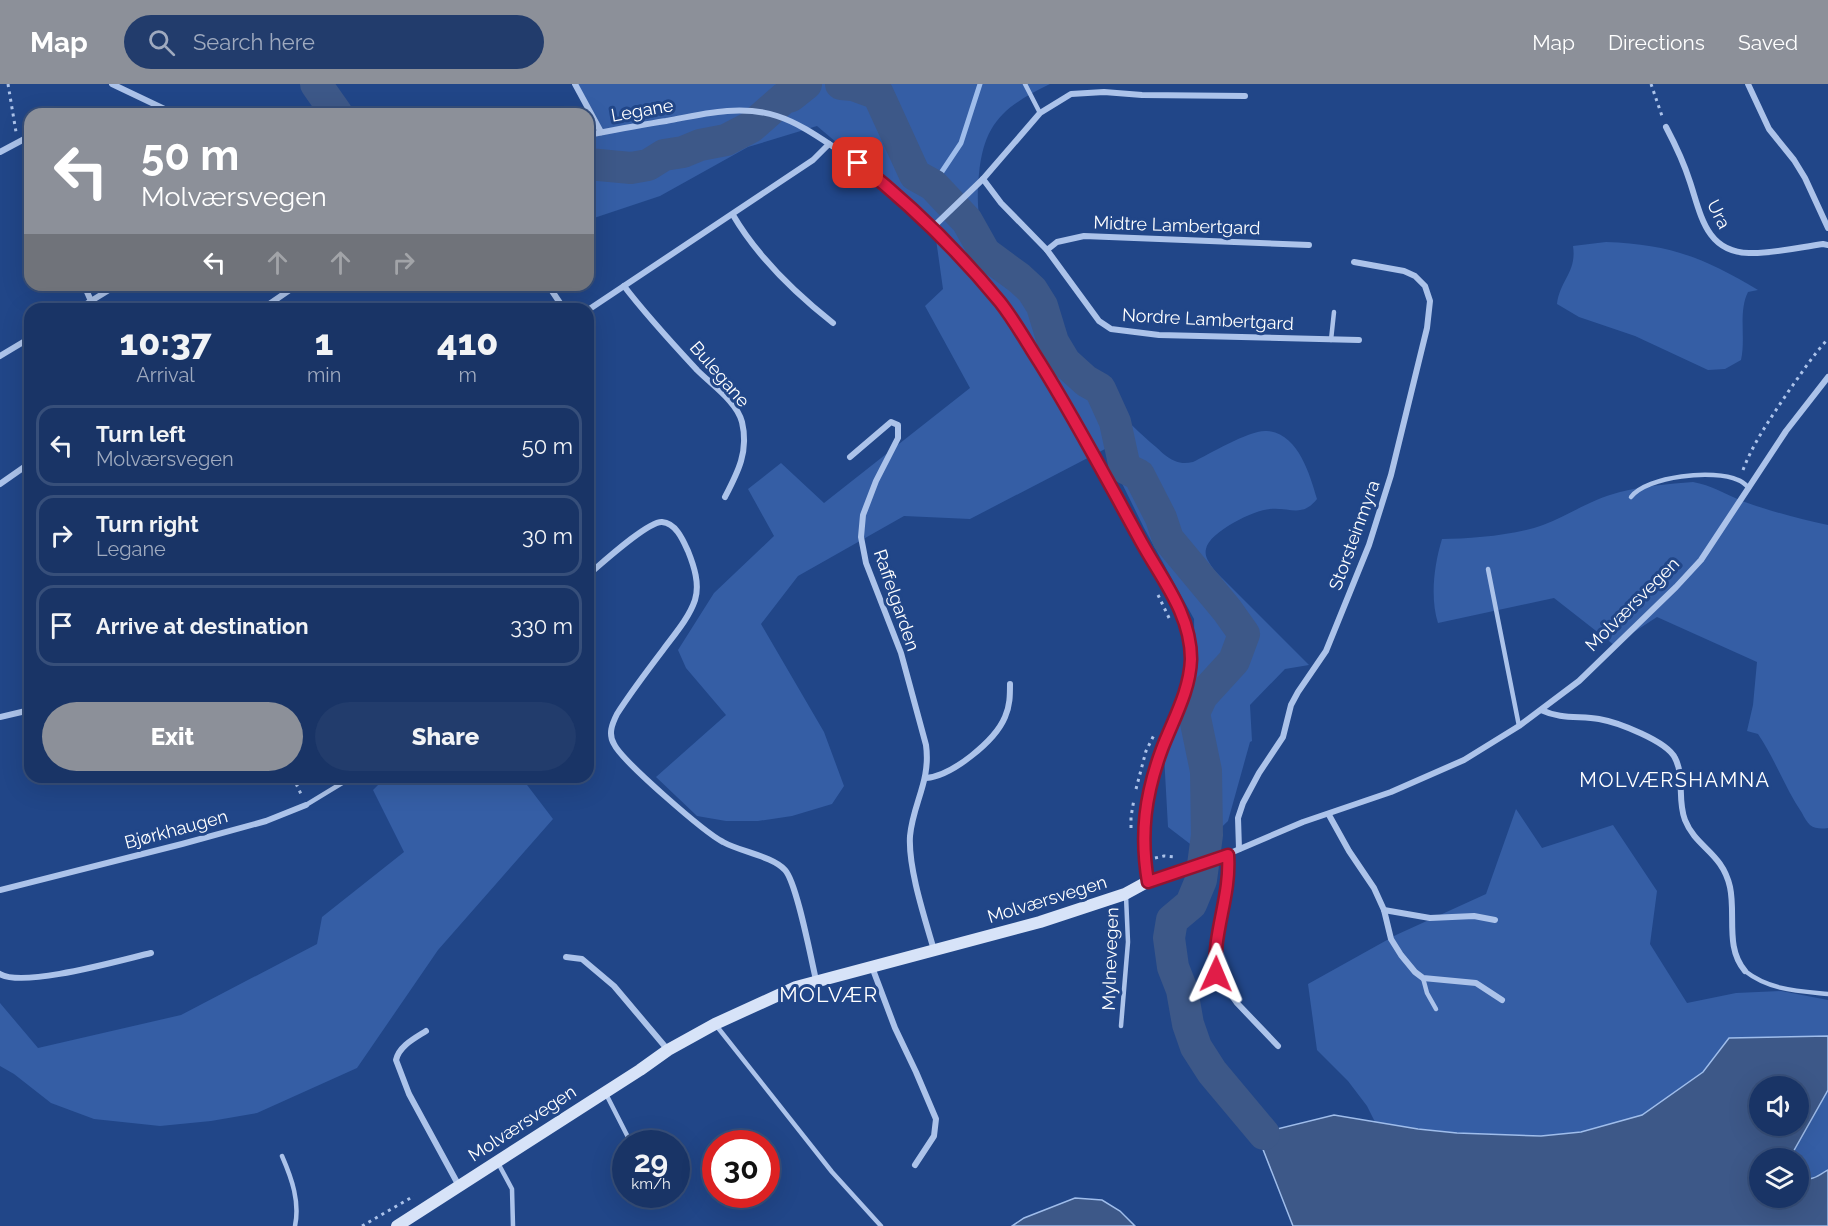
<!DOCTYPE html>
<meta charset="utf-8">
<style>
body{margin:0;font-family:Raleway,sans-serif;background:#223c6c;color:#f1f3f6;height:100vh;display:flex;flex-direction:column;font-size:22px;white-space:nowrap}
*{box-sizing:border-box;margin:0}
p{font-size:20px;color:#9faabf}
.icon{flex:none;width:33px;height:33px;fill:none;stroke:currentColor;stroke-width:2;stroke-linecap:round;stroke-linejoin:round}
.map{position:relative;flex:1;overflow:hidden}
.side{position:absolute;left:24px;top:219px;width:570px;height:480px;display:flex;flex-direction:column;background:#193466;border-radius:18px;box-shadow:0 6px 24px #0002,0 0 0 2px #374f7a}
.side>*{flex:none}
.banner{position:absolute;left:24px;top:24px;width:570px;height:183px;border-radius:18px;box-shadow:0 6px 24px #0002,0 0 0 2px #374f7a;background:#8c9099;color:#fff;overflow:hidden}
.buttons{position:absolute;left:1749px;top:992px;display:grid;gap:12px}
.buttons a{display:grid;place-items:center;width:60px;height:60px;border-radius:50%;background:#193466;box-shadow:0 6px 24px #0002,0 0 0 2px #374f7a;font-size:30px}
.speed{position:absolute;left:612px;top:1046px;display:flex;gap:12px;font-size:30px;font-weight:700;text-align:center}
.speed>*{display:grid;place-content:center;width:78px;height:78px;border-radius:50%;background:#193466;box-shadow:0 6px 24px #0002,0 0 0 2px #374f7a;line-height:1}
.speed small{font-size:15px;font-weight:400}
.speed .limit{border:9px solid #d22;background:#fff;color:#111}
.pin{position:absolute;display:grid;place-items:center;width:51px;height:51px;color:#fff;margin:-26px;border-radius:12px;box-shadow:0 3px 9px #0006}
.me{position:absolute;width:66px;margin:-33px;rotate:1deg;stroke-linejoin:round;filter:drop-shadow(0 0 4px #0008)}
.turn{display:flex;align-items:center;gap:21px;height:126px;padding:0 18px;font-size:27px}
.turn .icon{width:78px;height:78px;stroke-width:2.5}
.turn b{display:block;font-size:42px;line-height:51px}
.lanes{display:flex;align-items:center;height:57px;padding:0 18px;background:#0003;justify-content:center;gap:30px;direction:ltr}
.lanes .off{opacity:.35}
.eta{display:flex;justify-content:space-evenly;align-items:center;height:102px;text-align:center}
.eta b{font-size:36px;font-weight:800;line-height:42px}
.action{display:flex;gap:12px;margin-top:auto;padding:12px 18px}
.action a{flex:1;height:69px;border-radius:36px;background:#8c9099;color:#fff;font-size:24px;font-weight:800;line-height:69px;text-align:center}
.action a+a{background:#223c6c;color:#f1f3f6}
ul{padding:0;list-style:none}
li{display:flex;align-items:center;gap:18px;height:81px;margin:0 12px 9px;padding:0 6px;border:3px solid #374f7a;border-radius:18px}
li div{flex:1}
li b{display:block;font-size:22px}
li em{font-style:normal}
header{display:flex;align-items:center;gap:36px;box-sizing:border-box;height:84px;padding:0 30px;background:#8c9099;color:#fff}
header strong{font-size:28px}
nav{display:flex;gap:33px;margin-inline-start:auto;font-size:21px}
.search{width:420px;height:54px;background:#223c6c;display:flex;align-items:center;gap:15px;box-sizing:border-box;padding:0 21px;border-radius:33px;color:#9faabf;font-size:22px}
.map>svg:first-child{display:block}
.green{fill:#355ea5}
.water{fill:#3d5888;stroke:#9fbdeb;stroke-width:1.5;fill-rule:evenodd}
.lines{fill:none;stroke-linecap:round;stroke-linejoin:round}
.stream{stroke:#9fbdeb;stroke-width:5}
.river{stroke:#3d5888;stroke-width:32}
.path{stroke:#acc3ea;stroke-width:3;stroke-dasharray:3 4.5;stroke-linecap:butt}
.lane{stroke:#acc3ea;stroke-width:4.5}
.street{stroke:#acc3ea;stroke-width:6}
.secondary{stroke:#d7e3f8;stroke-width:12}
.route-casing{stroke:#92132f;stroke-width:15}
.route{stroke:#e11d48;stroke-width:10}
.labels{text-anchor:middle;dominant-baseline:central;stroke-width:6;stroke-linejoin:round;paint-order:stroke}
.street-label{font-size:18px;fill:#fff;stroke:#214688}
.neighbourhood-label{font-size:20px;letter-spacing:1.5px;fill:#fff;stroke:#214688}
.quarter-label{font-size:21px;letter-spacing:1.5px;fill:#fff;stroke:#214688}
</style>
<header>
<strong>Map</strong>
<div class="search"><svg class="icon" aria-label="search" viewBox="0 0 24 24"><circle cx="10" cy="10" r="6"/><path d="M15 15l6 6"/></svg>Search here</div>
<nav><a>Map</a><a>Directions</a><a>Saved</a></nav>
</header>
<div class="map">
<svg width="1828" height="1142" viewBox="0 0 1828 1142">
<rect width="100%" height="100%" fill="#214688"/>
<g class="green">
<path d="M577,0H1050C1005,22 984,38 979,90C977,109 977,131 983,149C997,192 1035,230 1064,264C1091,297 1118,330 1150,358C1158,364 1166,374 1175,377C1182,380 1187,379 1193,378C1209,370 1251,345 1267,347C1298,349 1310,391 1317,415C1302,434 1290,423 1270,425C1254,426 1209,448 1206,465C1204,473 1210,479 1214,486L1309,581L1285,585L1250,621L1252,657L1250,658L1228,737L1198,766L1168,743L1164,671L1195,596L1194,535L1144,444L1105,365L970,435L904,432L798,492L761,540L824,648L844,702L832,720L792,732L758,737H726L697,732L656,693L726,631L686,584L678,566L714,509L774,452L748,405L781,379L824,419L970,304L925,222L943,205L934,141L817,42L748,63L660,112L594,134L588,122V52L600,50Z"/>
<path d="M1606,158C1669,160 1705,174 1758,206L1748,208C1738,228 1746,254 1741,276L1725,285L1708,286L1635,252L1579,233L1557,220C1560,196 1577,188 1573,162Z"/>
<path d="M1693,398C1711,401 1725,410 1742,417C1770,427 1799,435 1828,441V744C1822,745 1815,745 1810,741C1807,738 1804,733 1802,729C1785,704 1775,675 1758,650L1747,647L1753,621L1757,578L1657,533L1614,561L1554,514L1438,539C1430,514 1434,481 1442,455C1470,455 1516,451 1543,441C1569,431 1592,415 1620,408C1643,402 1669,400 1693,398Z"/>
<path d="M386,693H521L553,735L438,866L357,984L257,1029L211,1037L160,1042L94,1035L51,1019L14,990L0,982V919L38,964L181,931L317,860L322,833L404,768L373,706Z"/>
<path d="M1516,725L1542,764L1613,741L1657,807L1650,860L1687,919L1736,909L1781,907L1828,916V952L1729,954C1721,965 1713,977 1704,987C1696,995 1652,1027 1641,1032C1569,1064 1451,1051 1375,1038L1367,1022L1348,997L1317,966L1308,900L1396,851L1486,810Z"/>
<path d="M1828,1006V1086L1807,1096L1799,1090L1798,1074H1792V1070Z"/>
</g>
<g class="water">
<path d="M1828,952V1006L1792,1070V1074H1760V1113H1798L1799,1090C1812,1099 1815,1093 1828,1086V1142H1293L1257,1050L1334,1031L1418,1045L1457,1049L1541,1052L1581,1048L1642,1031L1703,988L1729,954ZM1760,1002H1798V1041H1760Z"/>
<path d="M1075,1114L1102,1116L1120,1127L1135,1142H1012L1024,1134Z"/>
</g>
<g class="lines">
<path class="stream" d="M933,101L961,59L980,0"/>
<g class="river">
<path d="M316,0L337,30"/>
<path d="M841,0L853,1L878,10L915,91L933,101L967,137L985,169L1019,194L1032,206L1042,222L1053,258L1065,278L1086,297L1100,305L1115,338L1125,384L1139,391L1161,434L1168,455L1227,526L1244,550L1234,577L1202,612L1194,629L1206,687L1207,751L1201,796L1191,820L1172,836L1169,854L1173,883L1182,906L1188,940L1196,963L1212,988L1264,1050"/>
<path d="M588,80L631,84L648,81L664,71L683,68L700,61L726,56L751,43L784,14L791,12L806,0"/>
</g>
<g class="path">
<path d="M8,0L16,48"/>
<path d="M1651,0L1662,32"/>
<path d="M1743,386C1754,357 1771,334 1788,308C1801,290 1813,271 1828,255"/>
<path d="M1158,511L1171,538"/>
<path d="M293,693L301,710"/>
<path d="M1136,705L1146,667L1155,649"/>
<path d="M1131,744V733L1134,715"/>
<path d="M1155,774L1164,772L1175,773"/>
<path d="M362,1142L414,1112"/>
</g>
<g class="lane">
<path d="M1025,0L1040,29"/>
<path d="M1331,256L1334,228"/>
<path d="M1631,413C1647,392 1714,385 1738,396C1742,397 1746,401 1749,404"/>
<path d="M1488,485L1519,642"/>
<path d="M306,721L352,693"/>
<path d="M1745,887C1769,906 1798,907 1828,910"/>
<path d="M1423,894L1427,909L1436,925"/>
<path d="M715,940L832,1088L881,1142"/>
<path d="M1121,942L1128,858L1126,812"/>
<path d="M606,1010L631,1059"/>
<path d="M282,1072C292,1095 300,1118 295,1142"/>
<path d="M498,1079L512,1105L513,1142"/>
</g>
<g class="street">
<path d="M112,0L175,30"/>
<path d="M575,0L601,48"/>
<path d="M1748,0L1769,45L1794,76L1805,94L1828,144"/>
<path d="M1666,43C1675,60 1684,79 1690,98C1701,131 1706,168 1749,169C1771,170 1801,163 1823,160L1828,161"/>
<path d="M588,51C614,46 640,41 666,37C702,30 741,20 777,32C802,40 824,57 846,71C904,109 957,164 1000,218C1016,239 1029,262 1043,284C1076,337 1105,392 1135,447C1151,478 1180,512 1187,546C1198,597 1170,639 1155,686C1143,723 1142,759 1147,798"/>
<path d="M0,68L30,52"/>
<path d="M983,95L1001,119L1047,166L1099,237L1111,245L1159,251L1359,256"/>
<path d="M733,131C757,172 795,209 833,239"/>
<path d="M932,144L983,95L1040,29L1071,10L1104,8L1142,11L1245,12"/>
<path d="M1047,166L1057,158L1084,152L1309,161"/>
<path d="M84,201L91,217"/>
<path d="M548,201L564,225"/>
<path d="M624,202C646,231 672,259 697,286C712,301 737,318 742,338C749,367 738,388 725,413"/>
<path d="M78,225L117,201"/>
<path d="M262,225L297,201"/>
<path d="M588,226L813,76L829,60"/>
<path d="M0,272L30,254"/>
<path d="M850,373L891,338L898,341V354L876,397L863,431L861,453L866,479L901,569L926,661C931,697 913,719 910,752C908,784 925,835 934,866"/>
<path d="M0,400L30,379"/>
<path d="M588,491C601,480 648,437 662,438C676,439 683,456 688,467C694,482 700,500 695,516C689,534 674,551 663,566C647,587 631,608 617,630C612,640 608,650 614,660C622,677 704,748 723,758C741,768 772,772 785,786C797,799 811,875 816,896"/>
<path d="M1541,626C1560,635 1579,632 1599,635C1617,638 1667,657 1675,674C1685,693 1677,716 1685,736C1696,764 1722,768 1730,803C1736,831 1725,864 1745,887"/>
<path d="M0,633L30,626"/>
<path d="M926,694C952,692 995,657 1005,633C1010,622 1010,611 1010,600"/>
<path d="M1329,731L1349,767L1374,804L1384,826L1391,855L1401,871L1415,888L1423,894L1476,899L1502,916"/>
<path d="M1239,765L1238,734L1243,719L1259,689L1283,653L1291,621L1298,608L1326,567L1369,461L1391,391L1427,244L1430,217L1425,202L1415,192L1404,187L1354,178"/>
<path d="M1228,770V804L1214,872L1216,890L1237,919L1278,962"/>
<path d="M1194,783L1228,770L1303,738L1391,708L1464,676L1519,642L1579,597L1676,503L1701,476L1786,347L1828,293"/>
<path d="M0,806L182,760L266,737L306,721"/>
<path d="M1384,826L1430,834L1474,832L1495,836"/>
<path d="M566,873L582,875L614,902L668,966"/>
<path d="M872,883L895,944L916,988L936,1035L934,1052L915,1081"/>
<path d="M0,890C24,904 121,876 151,869"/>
<path d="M426,947C415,954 399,962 396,976L409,1010L459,1102"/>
</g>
<path class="secondary" d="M397,1142L640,986L668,966L715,940L796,903L1040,838L1125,810L1147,798L1194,783"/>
</g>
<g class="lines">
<defs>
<path id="route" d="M858,79C910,120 958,167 1000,218C1015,237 1027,259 1040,279C1075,335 1106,394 1138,452C1159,492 1191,528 1191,575C1190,607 1173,636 1162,665C1145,711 1140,750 1148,798L1228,771C1231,813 1212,849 1216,890"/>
</defs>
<use href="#route" class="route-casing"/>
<use href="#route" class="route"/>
</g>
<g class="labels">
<g class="street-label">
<text transform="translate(642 26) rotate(-10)">Legane</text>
<text transform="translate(1719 130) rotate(63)">Ura</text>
<text transform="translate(1177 141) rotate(2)">Midtre Lambertgard</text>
<text transform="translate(1208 235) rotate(3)">Nordre Lambertgard</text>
<text transform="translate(720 290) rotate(49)">Bulegane</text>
<text transform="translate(1354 451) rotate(-70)">Storsteinmyra</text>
<text transform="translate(897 516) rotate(71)">Raffelgarden</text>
<text transform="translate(1632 520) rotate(-45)">Molværsvegen</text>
<text transform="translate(176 745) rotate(-15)">Bjørkhaugen</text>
<text transform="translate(1047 815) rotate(-17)">Molværsvegen</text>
<text transform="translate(1110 875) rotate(-88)">Mylnevegen</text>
<text transform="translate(522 1039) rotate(-33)">Molværsvegen</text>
</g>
<g class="neighbourhood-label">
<text x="1675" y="696">MOLVÆRSHAMNA</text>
</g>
<g class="quarter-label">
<text x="829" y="910">MOLVÆR</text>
</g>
</g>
</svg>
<div class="buttons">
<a><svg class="icon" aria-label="sound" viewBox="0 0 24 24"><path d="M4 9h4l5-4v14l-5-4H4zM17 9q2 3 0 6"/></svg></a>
<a><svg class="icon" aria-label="layers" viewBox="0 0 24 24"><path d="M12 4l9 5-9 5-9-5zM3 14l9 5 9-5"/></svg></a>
</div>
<div class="speed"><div>29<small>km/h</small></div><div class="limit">30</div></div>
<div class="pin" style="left:858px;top:79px;background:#d93025"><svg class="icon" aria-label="arrive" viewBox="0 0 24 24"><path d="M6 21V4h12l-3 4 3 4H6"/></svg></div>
<svg class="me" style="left:1216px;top:890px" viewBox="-20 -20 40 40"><path d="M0-17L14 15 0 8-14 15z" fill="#e11d48" stroke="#fff" stroke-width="4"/></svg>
<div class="banner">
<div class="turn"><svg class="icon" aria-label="left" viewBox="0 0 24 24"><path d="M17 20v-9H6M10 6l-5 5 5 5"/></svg><div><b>50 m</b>Molværsvegen</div></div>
<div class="lanes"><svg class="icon" aria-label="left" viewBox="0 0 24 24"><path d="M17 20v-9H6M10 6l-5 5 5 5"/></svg><svg class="icon off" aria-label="ahead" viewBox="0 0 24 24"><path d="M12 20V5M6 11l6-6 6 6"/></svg><svg class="icon off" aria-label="ahead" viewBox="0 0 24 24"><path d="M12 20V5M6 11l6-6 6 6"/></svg><svg class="icon off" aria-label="right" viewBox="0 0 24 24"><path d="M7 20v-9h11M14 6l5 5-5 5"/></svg></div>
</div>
<section class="side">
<div class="eta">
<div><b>10:37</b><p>Arrival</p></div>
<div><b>1</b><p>min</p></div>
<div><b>410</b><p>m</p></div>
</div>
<ul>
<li><svg class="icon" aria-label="left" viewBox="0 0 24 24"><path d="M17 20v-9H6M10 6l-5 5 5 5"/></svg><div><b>Turn left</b><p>Molværsvegen</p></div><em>50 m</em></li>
<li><svg class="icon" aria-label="right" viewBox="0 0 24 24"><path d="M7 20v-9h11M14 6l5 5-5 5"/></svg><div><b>Turn right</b><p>Legane</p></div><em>30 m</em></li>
<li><svg class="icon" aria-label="arrive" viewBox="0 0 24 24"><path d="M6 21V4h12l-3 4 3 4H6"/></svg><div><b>Arrive at destination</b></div><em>330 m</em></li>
</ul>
<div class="action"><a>Exit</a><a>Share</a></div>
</section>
</div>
